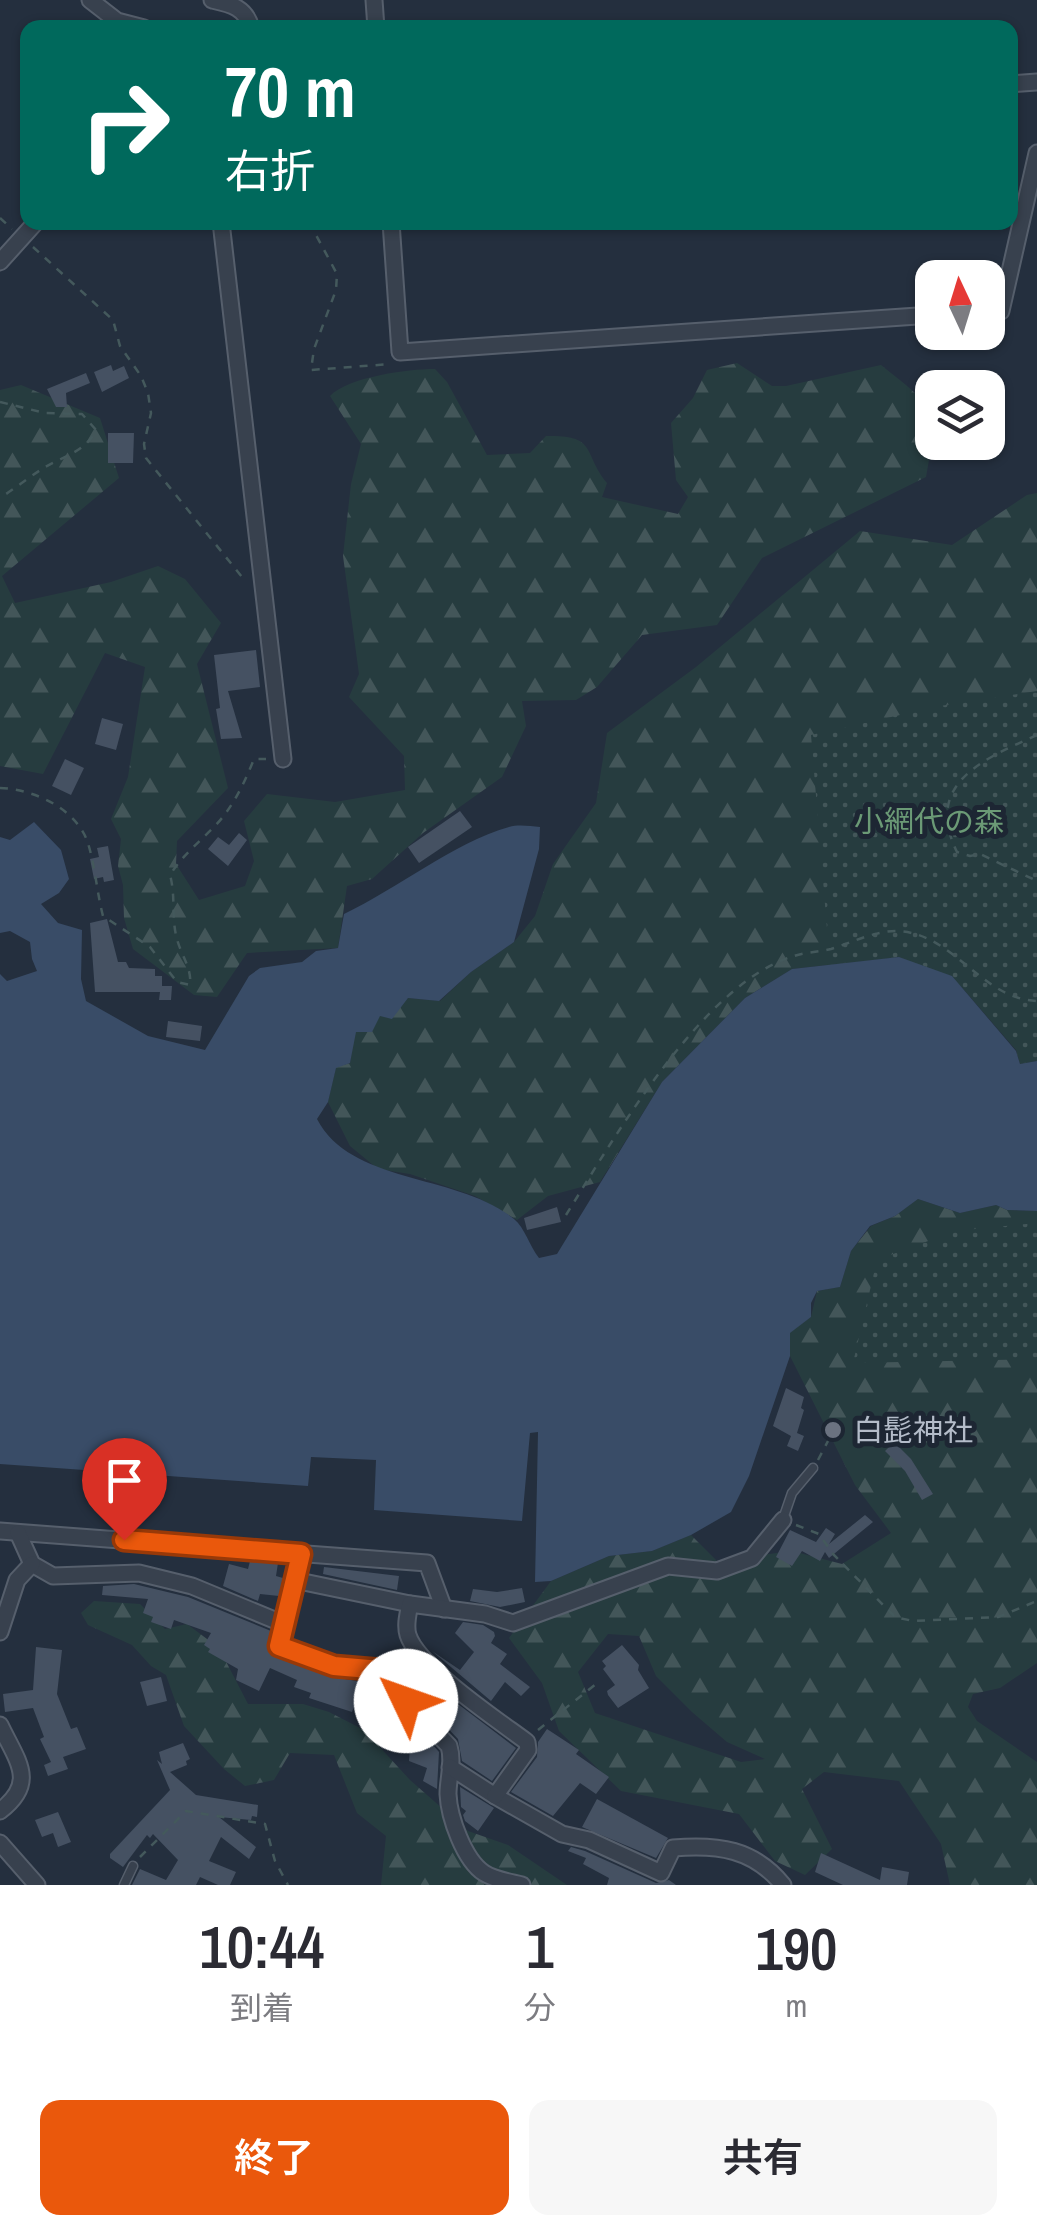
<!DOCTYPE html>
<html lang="ja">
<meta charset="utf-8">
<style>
body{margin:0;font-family:"Archivo Narrow","Noto Sans JP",sans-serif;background:#f7f7f7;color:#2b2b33;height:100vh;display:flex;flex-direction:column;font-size:38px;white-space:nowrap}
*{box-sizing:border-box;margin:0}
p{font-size:32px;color:#7c7c81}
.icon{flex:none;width:55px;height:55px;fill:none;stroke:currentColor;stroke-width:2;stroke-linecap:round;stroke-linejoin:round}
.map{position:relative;height:1885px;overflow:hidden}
.side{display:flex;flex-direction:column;background:#fff;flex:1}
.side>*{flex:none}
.top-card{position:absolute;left:20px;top:20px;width:998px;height:210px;border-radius:20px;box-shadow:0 2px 8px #0004;background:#00695c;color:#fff;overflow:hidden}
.needle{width:65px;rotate:356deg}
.buttons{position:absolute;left:915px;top:260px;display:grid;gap:20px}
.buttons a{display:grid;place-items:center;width:90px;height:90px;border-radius:20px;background:#fff;box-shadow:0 2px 8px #0004;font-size:50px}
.pin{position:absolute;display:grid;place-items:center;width:85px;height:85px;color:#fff;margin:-102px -42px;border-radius:50% 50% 50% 0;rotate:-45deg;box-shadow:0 0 10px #0007}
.pin .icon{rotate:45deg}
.me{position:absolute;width:110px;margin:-55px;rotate:312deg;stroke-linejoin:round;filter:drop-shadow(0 0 8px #0008)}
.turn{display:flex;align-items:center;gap:35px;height:210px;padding:0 40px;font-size:45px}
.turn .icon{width:130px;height:130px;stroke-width:2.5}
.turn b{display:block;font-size:70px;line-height:85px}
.eta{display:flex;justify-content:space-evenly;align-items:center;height:170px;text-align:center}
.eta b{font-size:60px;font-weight:600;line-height:70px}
.action{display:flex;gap:20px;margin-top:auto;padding:20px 40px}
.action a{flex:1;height:115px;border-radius:20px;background:#ea580c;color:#fff;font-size:40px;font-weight:600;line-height:115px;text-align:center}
.action a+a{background:#f7f7f7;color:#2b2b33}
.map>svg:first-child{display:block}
.forest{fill:url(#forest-firs);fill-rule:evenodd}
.park{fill:url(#park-dots)}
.water{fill:#394c67}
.building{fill:#455162}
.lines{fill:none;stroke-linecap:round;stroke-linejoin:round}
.service-casing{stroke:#565f6c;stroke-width:11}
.minor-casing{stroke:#565f6c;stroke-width:19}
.path{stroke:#44595c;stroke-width:2.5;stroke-dasharray:8 8;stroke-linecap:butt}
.service{stroke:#38414e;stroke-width:8}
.minor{stroke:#38414e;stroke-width:15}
.route-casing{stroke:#983908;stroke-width:25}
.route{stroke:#ea580c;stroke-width:18}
.worship-dot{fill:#6b7280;stroke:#1d2633;stroke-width:4}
.labels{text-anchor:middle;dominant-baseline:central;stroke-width:10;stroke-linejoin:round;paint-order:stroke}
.park-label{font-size:30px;fill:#6b9a76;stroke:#1d2633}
.poi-label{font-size:30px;fill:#b4bcc9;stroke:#1d2633;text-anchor:start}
</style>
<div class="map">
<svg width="1037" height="1885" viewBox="0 0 1037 1885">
<defs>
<pattern id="forest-firs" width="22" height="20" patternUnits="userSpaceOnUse" patternTransform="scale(2.5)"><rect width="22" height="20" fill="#263c3f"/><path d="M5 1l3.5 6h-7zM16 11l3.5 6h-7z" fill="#435659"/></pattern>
<pattern id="park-dots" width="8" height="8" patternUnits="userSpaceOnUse" patternTransform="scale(2.5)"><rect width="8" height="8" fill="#263c3f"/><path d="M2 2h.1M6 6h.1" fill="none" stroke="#435659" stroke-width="1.8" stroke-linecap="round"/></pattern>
</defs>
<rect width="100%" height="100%" fill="#242f3e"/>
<g class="forest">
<path d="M737,363L772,386H786L881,365C935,408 939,407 926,477L762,558L717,625L642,635L597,687L576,700L522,701L526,726L502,777L423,833L372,879L347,886L338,948L247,953L217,997L194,995L133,949L124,918L123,885L118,866L121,839L111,819L128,777L145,667L105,653L43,774L0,766V390L21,385L100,418L119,478L2,576L15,603L111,582L158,566L185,579L221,623L197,664L228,788L177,841L176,864L199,900L245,886L254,861L244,821L267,794L335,802L405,790L404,756L349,697L359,674L343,556L351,484L361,444L330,396C348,377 408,369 435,369L447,382L487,455L530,453L546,436C598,435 582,452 607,483L602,497L678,514L688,497L676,480L671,423L693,398L707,370Z"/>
<path d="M1037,493V1023L899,957L792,969L745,998L662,1082L600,1182L548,1196L517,1220L475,1196L410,1174L378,1169L350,1146L328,1102L336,1067L350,1063L355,1032L408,998L440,1001L471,972L514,942L535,916L553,864L596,803L607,733L696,667L860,531L952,545L1027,495Z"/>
<path d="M918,1199L960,1213L996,1205L1007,1210L1037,1211V1663L1000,1688L973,1694L968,1707L977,1721L1037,1762V1885H950L941,1844L899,1781L824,1772L802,1789L832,1849L805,1875L775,1861L739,1814L621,1791L559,1731L542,1683L509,1638L551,1581L609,1556L652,1551L691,1535L717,1561L792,1551L842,1564L891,1533L855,1485L790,1356L789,1333L811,1317L817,1291L840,1287L851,1251L871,1226L895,1216ZM608,1634L639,1636L656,1676L692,1712L727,1742L765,1759L741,1762L595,1713L578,1672Z"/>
<path d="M94,1601L140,1604L165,1629L187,1624L219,1648L248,1704H303L329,1712L364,1730L410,1780L468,1831L508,1845L567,1885H381L386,1836L357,1813L334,1755L290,1753L274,1780L245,1786L224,1769L184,1726L166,1675L151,1666L132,1645L88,1625L81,1613Z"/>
</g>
<g class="park">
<path d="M1037,691V1061L1020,1064L1016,1050L952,976L899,957L830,965L811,735L940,706Z"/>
<path d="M1037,1223V1359L853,1363L877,1260L955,1231Z"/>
</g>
<path class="water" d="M34,822L61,850L69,879L59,893L41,904L58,923L82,930L81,979L86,1001L148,1036L205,1050L249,976L260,968L302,962L316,951L338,948L344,914C397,889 453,843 509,827C518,824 530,826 540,827L539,849L514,942L471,972L439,1001L408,998L392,1019L380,1016L372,1032H356L350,1063L336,1068L328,1102L317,1119C351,1185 458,1173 514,1219C525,1228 530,1247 539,1258L557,1254L662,1082L745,998L792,969L899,957L952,976L1016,1051L1020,1064L1037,1061V1211L1007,1210L996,1205L960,1213L918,1199L895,1216L870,1226L851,1251L840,1287L817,1291L811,1303V1317L790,1333V1356L749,1476L731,1512L691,1535L652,1551L609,1556L551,1581L535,1582L538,1432L530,1433L522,1521L374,1510L376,1460L311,1457L308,1486L0,1464V974L7,981L37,971L32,959L30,942L10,931L0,933V837L10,840Z"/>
<g class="building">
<path d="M111,365L113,371L124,366L129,378L102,392L94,372Z"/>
<path d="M86,373L90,383L66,393L67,407H56L47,389Z"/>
<path d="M108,433H134L133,463H108Z"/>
<path d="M256,650L260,687L228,691L242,738L221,739L216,709L220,708L214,655Z"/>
<path d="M102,718L123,724L116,750L95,744Z"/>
<path d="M65,759L84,768L71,795L52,786Z"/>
<path d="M460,811L472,827L419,863L408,847Z"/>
<path d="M239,833L247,840L228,866L208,849L218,837L229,845Z"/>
<path d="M108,846L114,880L104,882L103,877L94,879L90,859L99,857L97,848Z"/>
<path d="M107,919L118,962H126L129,968L155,969V976H162V986H172L171,1000H159L160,992H95L90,923Z"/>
<path d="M168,1021L202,1026L200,1041L166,1037Z"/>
<path d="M557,1207L561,1222L527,1230L524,1218Z"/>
<path d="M786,1388L804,1397L801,1408L804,1410L797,1433L804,1436L798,1451L787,1446L791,1436L773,1426Z"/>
<path d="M894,1442L911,1459L933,1494L922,1500L905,1471L885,1451Z"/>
<path d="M865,1515L873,1522L829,1558L825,1552L820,1561L802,1551L792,1566L776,1557L790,1530L816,1542L826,1528L835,1534L829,1544Z"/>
<path d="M250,1561L278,1563L276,1576L283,1578L279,1596L260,1594L258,1601L223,1586L229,1564L248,1569Z"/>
<path d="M324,1567L399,1576L397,1590L323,1574Z"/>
<path d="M134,1584L188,1597L271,1631L267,1646L275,1657L332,1677L364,1682L362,1711L355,1704L352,1712L309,1698L311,1693L294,1687L297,1680L270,1668L259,1691L236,1680L238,1669L208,1652L210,1649L204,1645L211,1633L174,1620L171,1629L151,1622L153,1617L143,1613L148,1599L102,1595L103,1586Z"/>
<path d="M522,1588L525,1602L500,1607L470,1601L473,1589L497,1592Z"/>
<path d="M463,1622L483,1625L494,1632L495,1636L491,1643L507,1654L500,1664L530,1687L521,1696L505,1682L491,1701L432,1651L460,1670L474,1652L455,1633Z"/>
<path d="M622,1645L639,1665L638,1670L649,1688L618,1708L608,1695L607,1691L615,1685L603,1669L606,1666L602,1661Z"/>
<path d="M36,1647L62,1650L57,1694L71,1729L77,1727L86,1749L63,1757L68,1769L48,1776L44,1765L51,1762L40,1739L44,1737L33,1708L5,1712L3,1694L33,1690Z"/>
<path d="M413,1664L454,1701L516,1748L492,1781L462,1761L458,1739L415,1694L400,1673Z"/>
<path d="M161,1677L167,1701L147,1706L140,1682Z"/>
<path d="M385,1691L439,1752L437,1789L423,1781L427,1768L409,1761L410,1748L365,1713Z"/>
<path d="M547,1729L579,1750L576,1754L609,1777L596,1794L580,1783L553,1816L511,1792L537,1757L538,1742Z"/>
<path d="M183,1743L190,1759L186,1761L187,1765L170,1772L196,1795L258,1805L257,1817L252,1816L251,1820L219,1817L256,1847L249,1859L221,1837L209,1861L236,1872L230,1885H218L200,1877L196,1885H132L140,1869L166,1880L178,1860L153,1834L150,1838L147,1835L123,1867L110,1858V1854L170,1790L157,1760L162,1764L159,1752Z"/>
<path d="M460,1787L494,1808L478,1831L465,1821L463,1815L466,1811L461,1807Z"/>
<path d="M597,1799L668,1838L656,1858L582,1827Z"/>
<path d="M58,1812L71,1842L58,1847L53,1833L42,1837L35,1820Z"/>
<path d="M571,1847L585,1851L656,1883L669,1880L676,1885H607L609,1878L583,1864L586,1858L568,1851Z"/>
<path d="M821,1853L880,1880L882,1867L909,1872L907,1885H843L815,1872Z"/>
</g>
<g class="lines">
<defs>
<g id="service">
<path d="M783,1519L792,1493L813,1468"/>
<path d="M124,1885L133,1866"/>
</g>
<g id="minor">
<path d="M90,0L117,21L144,28"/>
<path d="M212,0C230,4 246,7 251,28"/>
<path d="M374,0L376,28"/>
<path d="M1010,84L1037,82"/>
<path d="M221,222L283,759"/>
<path d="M391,222L400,352L932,315"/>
<path d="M0,262L36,222"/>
<path d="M988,312L1001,311L1037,153"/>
<path d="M0,1531L427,1563L444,1609"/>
<path d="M18,1533L32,1564L53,1576L139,1573L192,1586L284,1624"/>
<path d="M301,1553L279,1646L335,1666L387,1674L406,1701L449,1746C454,1762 448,1778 448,1794C449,1817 464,1860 484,1873C495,1880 510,1882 522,1885"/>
<path d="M294,1580L410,1604"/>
<path d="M0,1632L17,1580L32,1564"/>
<path d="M0,1725C17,1761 38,1782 0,1811"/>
<path d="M450,1767L495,1796L562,1834L589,1840L661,1873L673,1848C718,1844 754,1849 783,1885"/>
<path d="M495,1796L528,1750L527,1742C499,1721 418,1667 408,1635C405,1625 408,1614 410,1604L485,1614L513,1623L668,1566L717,1571L752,1558L783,1520"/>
<path d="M0,1843L37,1885"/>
</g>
</defs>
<use href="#service" class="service-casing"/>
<use href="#minor" class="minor-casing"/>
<g class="path">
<path d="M0,218L12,229"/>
<path d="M309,222L337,274L336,290L314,349L311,370L391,364"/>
<path d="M33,247L113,320L120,346L141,376L148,393L151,413L144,444L146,458L246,582"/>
<path d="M0,402L45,413L82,414L96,430C86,452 61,457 42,469C28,478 14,489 0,498"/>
<path d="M1037,735C984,759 923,783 957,852L970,856L980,854L1037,881"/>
<path d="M0,788C31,789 72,806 86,838C94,857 97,894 103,916L150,947L177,982L190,985C192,968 181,955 177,939C171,918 176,897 170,875C182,856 197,844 213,828C232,809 244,784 254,759H266"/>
<path d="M566,1215C614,1138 704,982 794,956C806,952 819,952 831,949C853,942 874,931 897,931C954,933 981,999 1037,1001"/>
<path d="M818,1460L838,1422"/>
<path d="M796,1525L819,1534L833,1554L895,1617L913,1621L998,1617L1037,1601"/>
<path d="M538,1730L596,1684"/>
<path d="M140,1857L186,1811L265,1824L275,1861L288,1885"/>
</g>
<use href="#service" class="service"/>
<use href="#minor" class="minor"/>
</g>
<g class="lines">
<defs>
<path id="route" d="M124,1540L301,1554L279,1646L334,1666L381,1670L387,1674L406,1701"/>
</defs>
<use href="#route" class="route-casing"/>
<use href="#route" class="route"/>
</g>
<circle class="worship-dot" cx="833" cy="1430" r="10"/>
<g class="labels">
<g class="park-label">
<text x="929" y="821">小網代の森</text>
</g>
<g class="poi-label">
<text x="853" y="1430">白髭神社</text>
</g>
</g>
</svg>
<div class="buttons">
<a><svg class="needle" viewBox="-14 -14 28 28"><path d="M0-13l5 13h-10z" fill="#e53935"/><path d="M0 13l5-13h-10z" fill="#7c7c81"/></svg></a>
<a><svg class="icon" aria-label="layers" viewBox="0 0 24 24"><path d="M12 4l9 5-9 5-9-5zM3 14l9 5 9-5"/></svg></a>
</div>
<div class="pin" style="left:124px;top:1540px;background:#d93025"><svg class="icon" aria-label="arrive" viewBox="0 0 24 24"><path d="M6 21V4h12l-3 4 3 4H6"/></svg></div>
<svg class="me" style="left:406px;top:1701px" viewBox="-20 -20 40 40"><circle r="19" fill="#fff"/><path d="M0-13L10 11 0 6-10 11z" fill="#ea580c"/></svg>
<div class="top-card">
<div class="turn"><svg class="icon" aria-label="right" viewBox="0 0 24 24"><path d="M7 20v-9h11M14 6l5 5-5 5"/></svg><div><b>70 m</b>右折</div></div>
</div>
</div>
<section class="side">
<div class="eta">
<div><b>10:44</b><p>到着</p></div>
<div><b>1</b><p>分</p></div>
<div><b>190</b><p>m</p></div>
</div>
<div class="action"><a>終了</a><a>共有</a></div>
</section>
